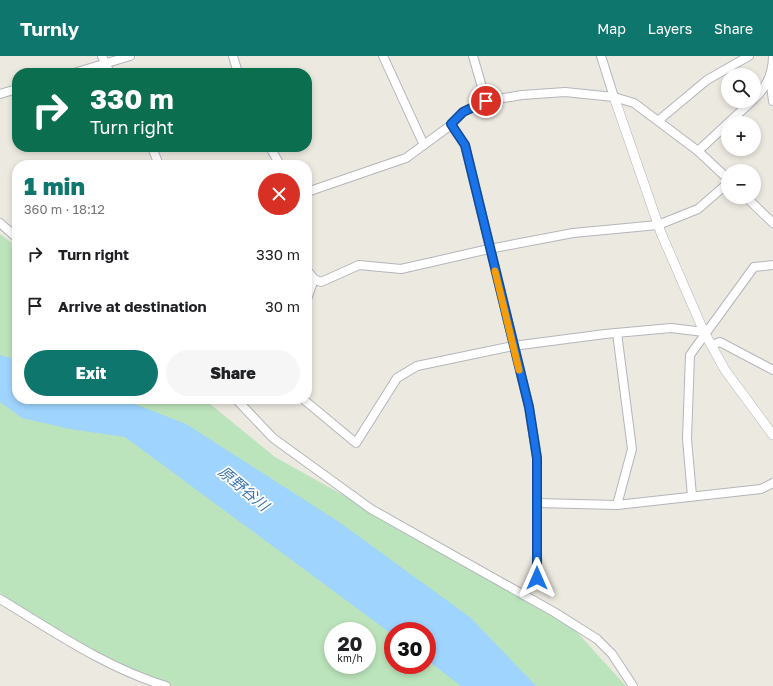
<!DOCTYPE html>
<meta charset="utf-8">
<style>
body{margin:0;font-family:"Golos Text","Noto Sans JP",sans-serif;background:#f6f6f6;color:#202124;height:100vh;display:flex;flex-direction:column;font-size:15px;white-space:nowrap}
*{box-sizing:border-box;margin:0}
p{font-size:13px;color:#757577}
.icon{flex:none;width:22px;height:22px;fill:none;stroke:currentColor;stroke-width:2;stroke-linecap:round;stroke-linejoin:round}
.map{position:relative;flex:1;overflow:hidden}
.drawer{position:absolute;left:12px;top:104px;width:300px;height:244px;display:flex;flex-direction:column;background:#fff;border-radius:16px;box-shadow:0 2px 6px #0003}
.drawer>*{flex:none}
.guide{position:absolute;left:12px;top:12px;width:300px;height:84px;border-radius:16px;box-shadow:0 2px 6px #0003;background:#0b6e4f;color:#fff;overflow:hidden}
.fabs{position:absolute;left:721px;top:12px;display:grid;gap:8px}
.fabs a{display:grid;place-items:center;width:40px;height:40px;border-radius:50%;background:#fff;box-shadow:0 2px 6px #0003;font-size:20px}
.speed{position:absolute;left:324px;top:566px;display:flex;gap:8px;font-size:20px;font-weight:700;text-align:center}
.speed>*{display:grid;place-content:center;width:52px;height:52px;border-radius:50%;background:#fff;box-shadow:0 2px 6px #0003;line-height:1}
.speed small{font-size:10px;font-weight:400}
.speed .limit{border:6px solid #d22;background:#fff;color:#111}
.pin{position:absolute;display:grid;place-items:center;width:34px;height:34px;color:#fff;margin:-17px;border:2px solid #fff;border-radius:50%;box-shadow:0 1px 4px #0007}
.me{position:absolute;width:44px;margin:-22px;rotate:0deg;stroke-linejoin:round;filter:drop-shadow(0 0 3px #0008)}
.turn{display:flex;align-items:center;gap:14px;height:84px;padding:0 12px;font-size:18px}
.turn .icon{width:52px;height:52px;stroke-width:2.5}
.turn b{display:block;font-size:28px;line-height:34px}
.round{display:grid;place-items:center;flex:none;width:42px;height:42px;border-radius:21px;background:#f6f6f6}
.overview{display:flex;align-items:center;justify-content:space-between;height:68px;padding:0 12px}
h1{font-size:24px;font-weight:800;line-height:30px;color:#0f766e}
.cta{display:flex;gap:8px;margin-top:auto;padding:8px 12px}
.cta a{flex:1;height:46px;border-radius:24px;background:#0f766e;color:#fff;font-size:16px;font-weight:800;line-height:46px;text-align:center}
.cta a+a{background:#f6f6f6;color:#202124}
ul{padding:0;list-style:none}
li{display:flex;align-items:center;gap:12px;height:52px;padding:0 12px}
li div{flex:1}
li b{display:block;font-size:15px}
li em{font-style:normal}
header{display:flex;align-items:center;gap:24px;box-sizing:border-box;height:56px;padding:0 20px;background:#0f766e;color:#fff}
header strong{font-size:19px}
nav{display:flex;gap:22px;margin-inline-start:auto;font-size:14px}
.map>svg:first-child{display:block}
.green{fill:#bce4bc;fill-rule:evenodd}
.water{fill:#9ed4fe}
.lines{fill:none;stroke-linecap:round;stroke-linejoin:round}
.minor-casing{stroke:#b3b6bb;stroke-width:10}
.tertiary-casing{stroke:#b3b6bb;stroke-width:10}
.minor{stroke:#fff;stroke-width:8}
.tertiary{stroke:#fff;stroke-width:9}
.route-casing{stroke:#114b97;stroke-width:10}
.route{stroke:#1a73e8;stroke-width:7}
.slow{stroke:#f59e0b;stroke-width:7}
.labels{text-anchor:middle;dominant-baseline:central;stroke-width:3.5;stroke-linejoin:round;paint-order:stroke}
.water-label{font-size:15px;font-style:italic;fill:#3d75ae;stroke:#fff}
</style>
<header>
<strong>Turnly</strong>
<nav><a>Map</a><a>Layers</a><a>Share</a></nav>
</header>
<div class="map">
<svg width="773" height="630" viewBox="0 0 773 630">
<rect width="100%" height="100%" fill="#ece9e0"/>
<path class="green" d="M0,178L17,191V343H204L275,401L565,563L626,630H170L125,615L59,578L0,537ZM333,575H367V609H333ZM393,575H427V609H393Z"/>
<path class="water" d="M0,299L17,304V343H122L186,368L339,466L471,562L536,630H461L427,604V575H393V579L125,381L70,373L22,362L0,346Z"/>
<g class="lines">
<defs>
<g id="minor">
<path d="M102,0L110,17"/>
<path d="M233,0L238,17"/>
<path d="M383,0L423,87"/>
<path d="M473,0L486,45"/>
<path d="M601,0L614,41"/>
<path d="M74,17L130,0"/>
<path d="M770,22L773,45"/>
<path d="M0,38L17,33"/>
<path d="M754,43C767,31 773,18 773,0"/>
<path d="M659,64L707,24L749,0"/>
<path d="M451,69L465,89L529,351L537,402V522"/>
<path d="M152,91L159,109"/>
<path d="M270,91L280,109"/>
<path d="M698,95L752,45"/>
<path d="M307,136L406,102L451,69L463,56L486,45L522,39L565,36L614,41L634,47L698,95L728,123"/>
<path d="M746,141L773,167"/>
<path d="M0,167L17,182"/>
<path d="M307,214L314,223L321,226L359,209L401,213L489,193L573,177L658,169L698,153L728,127"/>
<path d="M307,243L314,223"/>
<path d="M617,277L632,393L617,449"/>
<path d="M712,289L720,286L773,314"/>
<path d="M236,343L273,382L371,453L554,556L597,583L612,598L633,630"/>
<path d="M303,343L356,387L397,322L417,310L513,290L605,278L671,272L704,276"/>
<path d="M692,440L687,383L690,299L754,211L773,209"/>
<path d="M537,447L617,449L761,433L773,427"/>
<path d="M0,543C53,575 106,612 166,630"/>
</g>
<path id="tertiary" d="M614,41L661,177L704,276L725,314L773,379"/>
</defs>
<use href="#minor" class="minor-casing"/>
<use href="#tertiary" class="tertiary-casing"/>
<use href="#minor" class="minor"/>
<use href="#tertiary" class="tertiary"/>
</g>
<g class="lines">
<defs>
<path id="route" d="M486,45L463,56L451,68L465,89L529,351L537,402V522"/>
</defs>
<use href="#route" class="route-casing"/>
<use href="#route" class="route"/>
<path class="slow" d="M495,215L519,314"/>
</g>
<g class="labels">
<g class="water-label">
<text transform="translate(244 432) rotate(40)">原野谷川</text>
</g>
</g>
</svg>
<div class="fabs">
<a><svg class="icon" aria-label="search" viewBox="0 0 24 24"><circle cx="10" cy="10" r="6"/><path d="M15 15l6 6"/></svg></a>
<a>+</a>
<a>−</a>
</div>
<div class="speed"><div>20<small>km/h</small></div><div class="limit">30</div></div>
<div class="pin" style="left:486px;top:45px;background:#d93025"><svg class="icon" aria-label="arrive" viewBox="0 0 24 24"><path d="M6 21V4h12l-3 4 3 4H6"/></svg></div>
<svg class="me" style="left:537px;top:522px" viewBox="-20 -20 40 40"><path d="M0-17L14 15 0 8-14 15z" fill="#1a73e8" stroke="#fff" stroke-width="4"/></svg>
<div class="guide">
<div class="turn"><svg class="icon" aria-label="right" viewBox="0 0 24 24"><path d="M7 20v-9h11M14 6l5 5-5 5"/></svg><div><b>330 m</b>Turn right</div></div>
</div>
<section class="drawer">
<div class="overview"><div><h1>1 min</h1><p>360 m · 18:12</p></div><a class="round" style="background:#d93025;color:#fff"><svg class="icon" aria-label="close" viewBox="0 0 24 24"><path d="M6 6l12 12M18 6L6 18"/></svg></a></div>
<ul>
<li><svg class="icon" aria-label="right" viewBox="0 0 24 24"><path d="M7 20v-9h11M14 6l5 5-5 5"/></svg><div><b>Turn right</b></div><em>330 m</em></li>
<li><svg class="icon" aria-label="arrive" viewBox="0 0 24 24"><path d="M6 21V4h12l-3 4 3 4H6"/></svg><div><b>Arrive at destination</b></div><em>30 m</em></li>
</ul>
<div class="cta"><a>Exit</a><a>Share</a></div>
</section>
</div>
